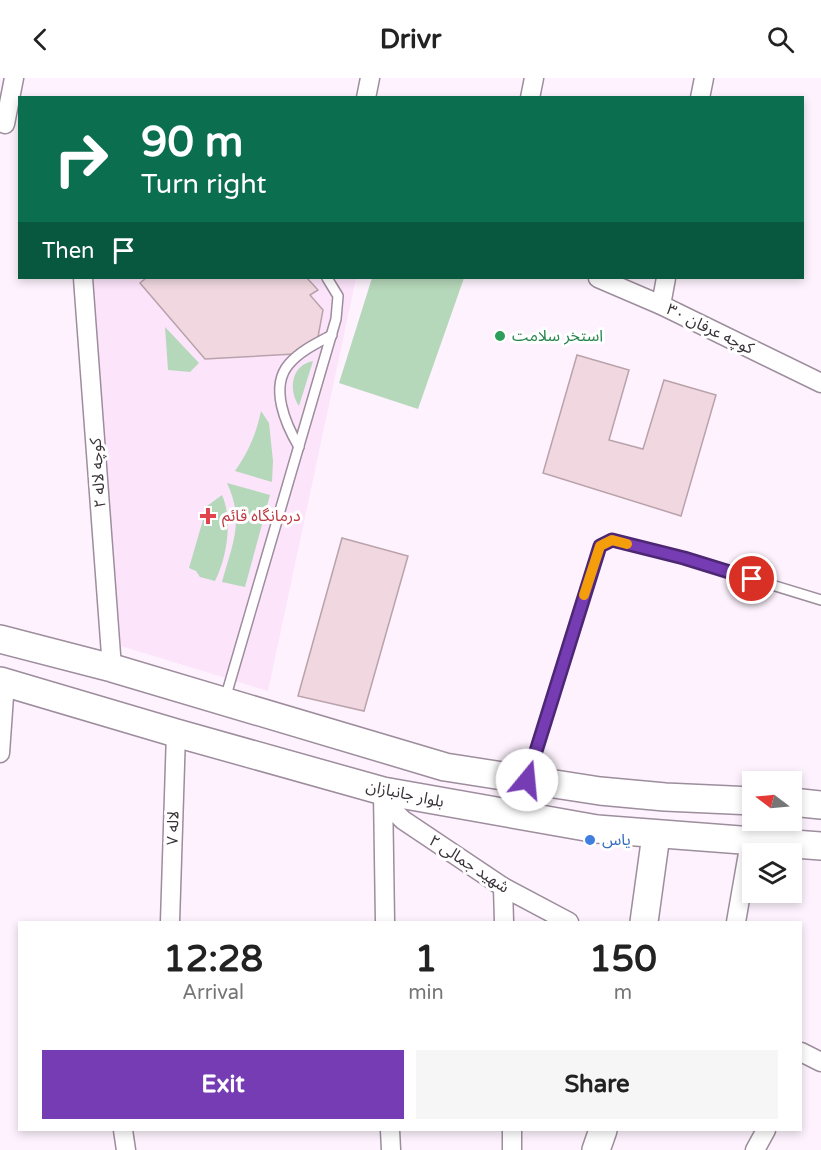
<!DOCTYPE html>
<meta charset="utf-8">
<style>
body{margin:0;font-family:"Varela Round","Noto Sans Arabic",sans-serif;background:#f6f6f6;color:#222;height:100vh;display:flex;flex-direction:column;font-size:22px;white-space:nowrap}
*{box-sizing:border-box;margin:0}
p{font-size:20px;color:#767676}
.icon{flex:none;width:33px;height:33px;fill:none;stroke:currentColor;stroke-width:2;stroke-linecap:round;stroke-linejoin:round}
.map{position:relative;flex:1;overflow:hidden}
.panel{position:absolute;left:18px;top:843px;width:784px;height:210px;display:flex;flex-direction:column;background:#fff;border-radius:0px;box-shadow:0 3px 9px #0003}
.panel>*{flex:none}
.top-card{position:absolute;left:18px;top:18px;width:786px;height:183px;border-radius:0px;box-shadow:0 3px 9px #0003;background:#0b6e4f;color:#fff;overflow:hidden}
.needle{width:39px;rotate:286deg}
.tools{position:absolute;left:742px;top:693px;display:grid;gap:12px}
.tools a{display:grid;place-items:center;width:60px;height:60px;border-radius:0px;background:#fff;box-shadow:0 3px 9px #0003;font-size:30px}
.pin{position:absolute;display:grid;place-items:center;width:51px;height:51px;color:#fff;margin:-26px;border:3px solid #fff;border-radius:50%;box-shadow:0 2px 6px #0007}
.me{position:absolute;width:66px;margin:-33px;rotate:17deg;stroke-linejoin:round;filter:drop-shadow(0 0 4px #0008)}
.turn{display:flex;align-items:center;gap:21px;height:126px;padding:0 24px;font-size:27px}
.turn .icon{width:78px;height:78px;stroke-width:2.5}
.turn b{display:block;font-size:42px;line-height:51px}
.then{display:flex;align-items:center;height:57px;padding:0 24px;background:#0003;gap:12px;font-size:22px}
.eta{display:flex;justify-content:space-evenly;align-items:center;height:102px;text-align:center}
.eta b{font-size:36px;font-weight:700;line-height:42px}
.cta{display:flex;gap:12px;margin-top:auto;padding:12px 24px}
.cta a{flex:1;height:69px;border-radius:0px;background:#763cb3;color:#fff;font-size:24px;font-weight:700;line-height:69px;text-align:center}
.cta a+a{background:#f6f6f6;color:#222}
header{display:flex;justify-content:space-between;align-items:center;height:78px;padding:0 24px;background:#fff;font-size:27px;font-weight:700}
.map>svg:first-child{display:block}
.built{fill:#fce4fb}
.green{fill:#b6d8ba}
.building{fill:#f1d8e0;stroke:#baa2aa;stroke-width:1.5}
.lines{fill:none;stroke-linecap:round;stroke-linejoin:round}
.lane-casing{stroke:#9d8d9d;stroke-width:12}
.street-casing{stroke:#9d8d9d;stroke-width:21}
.secondary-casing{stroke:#9d8d9d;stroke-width:30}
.lane{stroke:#fff;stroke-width:9}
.street{stroke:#fff;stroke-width:18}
.secondary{stroke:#fff;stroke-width:27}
.route-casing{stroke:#4d2774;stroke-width:15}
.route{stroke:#763cb3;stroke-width:10}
.slow{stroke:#f59e0b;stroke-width:10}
.leisure-dot{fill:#2e9e5b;stroke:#fff;stroke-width:2}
.health-dot{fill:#e0444e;stroke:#fff;stroke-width:2}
.shop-dot{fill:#3f7fe0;stroke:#fff;stroke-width:2}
.labels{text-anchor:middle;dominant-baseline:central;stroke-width:6;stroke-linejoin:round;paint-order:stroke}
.street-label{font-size:16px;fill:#393238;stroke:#fff}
.leisure-label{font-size:16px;fill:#27864d;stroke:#fff;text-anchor:start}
.health-label{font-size:16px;fill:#be3a42;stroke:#fff;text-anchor:start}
.shop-label{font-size:16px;fill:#366cbe;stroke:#fff;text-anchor:start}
</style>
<header><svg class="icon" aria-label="back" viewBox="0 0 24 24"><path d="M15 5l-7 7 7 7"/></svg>Drivr<svg class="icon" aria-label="search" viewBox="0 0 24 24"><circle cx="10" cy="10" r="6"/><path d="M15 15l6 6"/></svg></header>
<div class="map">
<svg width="821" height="1072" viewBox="0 0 821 1072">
<rect width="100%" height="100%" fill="#fdf2fd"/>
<path class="built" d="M91,200H356L268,613L121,568Z"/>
<g class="green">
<path d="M372,200H464L418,331L339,305Z"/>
<path d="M165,249L199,285L190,294L168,292Z"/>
<path d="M313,283L299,328C288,312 291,287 313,283Z"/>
<path d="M261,333L269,345L273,383L272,404L235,393C249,373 256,356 261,333Z"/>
<path d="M227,405L270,417L245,509L222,504C232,466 245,444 227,405Z"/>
<path d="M222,417C233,442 227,479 215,503L200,499L196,493L189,490L207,428Z"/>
</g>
<g class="building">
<path d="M146,200H307L318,212L310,217L323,232L318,259L294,276L205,281L140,205Z"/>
<path d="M577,277L629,292L609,362L643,371L664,302L716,317L681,438L543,395Z"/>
<path d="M342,460L408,478L364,633L298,618Z"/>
</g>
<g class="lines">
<defs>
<g id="lane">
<path d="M299,369C286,347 269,309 289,286C300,273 317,265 332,257"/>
<path d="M225,621L336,241L338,218L327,200"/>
<path d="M527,701L600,468L612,462L684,480L821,522"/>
</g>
<g id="street">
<path d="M366,20L370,0"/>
<path d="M530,20L534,0"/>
<path d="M700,20L704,0"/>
<path d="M5,46L14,0"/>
<path d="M83,200L112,590"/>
<path d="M598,200L661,227L821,305"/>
<path d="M661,227L666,200"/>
<path d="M0,675L5,604"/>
<path d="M383,713L396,735L403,742L503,809L569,844"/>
<path d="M383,714L385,844"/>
<path d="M503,809L504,844"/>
<path d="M170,844L176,655"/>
<path d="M736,844L750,764"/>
<path d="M801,974L821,984"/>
<path d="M123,1052L126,1072"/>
<path d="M390,1052L391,1072"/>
<path d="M512,1052V1072"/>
<path d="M755,1072L766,1052"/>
</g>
<g id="secondary">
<path d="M0,561L112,590L445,689L600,713L665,719L753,723"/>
<path d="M0,603L176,655L383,713L597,751L821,768"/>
<path d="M792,724L821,727"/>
<path d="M644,844L656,757"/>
<path d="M596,1072L603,1052"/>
</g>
</defs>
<use href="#lane" class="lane-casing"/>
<use href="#street" class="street-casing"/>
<use href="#secondary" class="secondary-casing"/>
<use href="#lane" class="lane"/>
<use href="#street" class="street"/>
<use href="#secondary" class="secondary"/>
</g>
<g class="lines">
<defs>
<path id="route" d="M527,702L600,468L612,462L684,480L752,501"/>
</defs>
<use href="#route" class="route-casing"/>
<use href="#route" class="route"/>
<path class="slow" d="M584,517L600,468L612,462L627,466"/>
</g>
<circle class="leisure-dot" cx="500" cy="258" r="6"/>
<path class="health-dot" d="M205 429h6v6h6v6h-6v6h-6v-6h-6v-6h6z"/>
<circle class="shop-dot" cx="590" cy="762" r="6"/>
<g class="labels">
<g class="street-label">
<text transform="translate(710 251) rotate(26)">کوچه عرفان ۳۰</text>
<text transform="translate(98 395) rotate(-94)">کوچه لاله ۲</text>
<text transform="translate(405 716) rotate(12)">بلوار جانبازان</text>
<text transform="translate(173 750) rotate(-88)">لاله ۷</text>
<text transform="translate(469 786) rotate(33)">شهید جمالی ۲</text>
</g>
<g class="leisure-label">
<text x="512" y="258">استخر سلامت</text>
</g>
<g class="health-label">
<text x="222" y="438">درمانگاه قائم</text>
</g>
<g class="shop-label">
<text x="602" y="762">یاس</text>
</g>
</g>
</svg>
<div class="tools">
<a><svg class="needle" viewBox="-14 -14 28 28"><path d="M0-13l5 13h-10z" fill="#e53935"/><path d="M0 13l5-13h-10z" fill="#767676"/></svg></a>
<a><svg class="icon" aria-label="layers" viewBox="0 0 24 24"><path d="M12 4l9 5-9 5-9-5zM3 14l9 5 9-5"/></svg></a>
</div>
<div class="pin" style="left:752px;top:501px;background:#d93025"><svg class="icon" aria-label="arrive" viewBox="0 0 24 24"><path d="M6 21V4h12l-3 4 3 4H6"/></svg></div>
<svg class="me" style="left:527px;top:702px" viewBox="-20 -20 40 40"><circle r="19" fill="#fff"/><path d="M0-13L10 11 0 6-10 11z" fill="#763cb3"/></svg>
<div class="top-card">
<div class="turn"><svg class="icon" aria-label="right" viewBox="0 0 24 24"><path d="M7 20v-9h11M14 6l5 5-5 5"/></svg><div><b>90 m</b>Turn right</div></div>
<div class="then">Then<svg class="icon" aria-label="arrive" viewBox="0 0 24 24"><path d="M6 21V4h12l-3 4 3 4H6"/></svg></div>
</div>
<section class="panel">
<div class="eta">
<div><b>12:28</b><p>Arrival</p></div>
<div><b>1</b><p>min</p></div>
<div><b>150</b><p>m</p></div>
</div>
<div class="cta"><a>Exit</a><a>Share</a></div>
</section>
</div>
